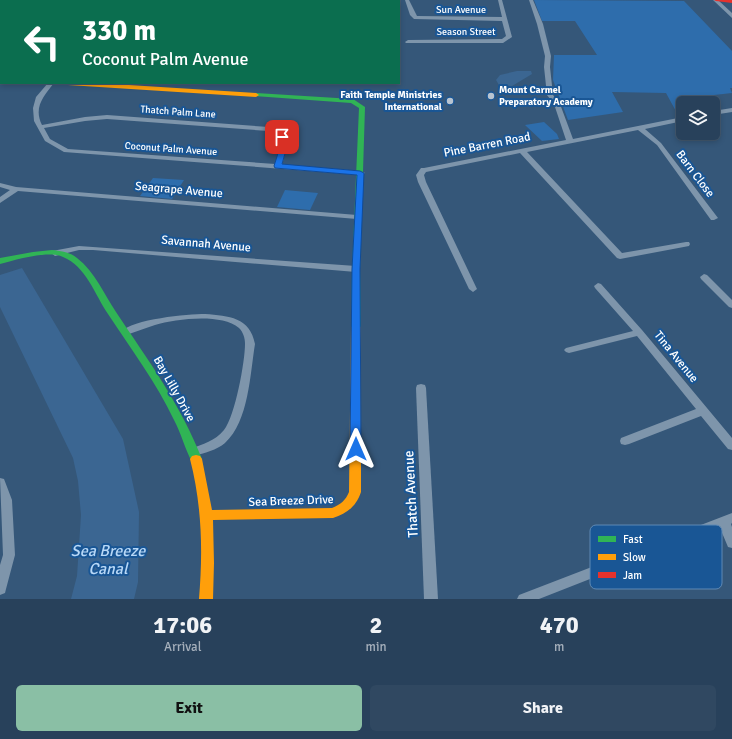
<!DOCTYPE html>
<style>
body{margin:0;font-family:Signika,sans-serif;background:#304861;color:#f1f3f6;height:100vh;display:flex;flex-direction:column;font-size:15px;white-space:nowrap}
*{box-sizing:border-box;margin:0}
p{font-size:13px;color:#a5afbb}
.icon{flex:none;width:22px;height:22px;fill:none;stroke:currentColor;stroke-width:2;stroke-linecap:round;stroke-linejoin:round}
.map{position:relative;height:599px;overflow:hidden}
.sheet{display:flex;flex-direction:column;background:#28415b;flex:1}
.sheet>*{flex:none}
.guide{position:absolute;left:0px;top:0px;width:400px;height:84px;box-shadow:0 2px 6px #0003,0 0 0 1px #445a71;background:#0b6e4f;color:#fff;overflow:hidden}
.controls{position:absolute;left:676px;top:96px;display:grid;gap:8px}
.controls a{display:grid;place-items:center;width:44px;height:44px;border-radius:6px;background:#28415b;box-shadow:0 2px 6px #0003,0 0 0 1px #445a71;font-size:20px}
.pin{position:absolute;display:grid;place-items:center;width:34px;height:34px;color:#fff;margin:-17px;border-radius:8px;box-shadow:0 2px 6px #0006}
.me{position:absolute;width:44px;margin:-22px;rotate:0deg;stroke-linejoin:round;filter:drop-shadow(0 0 3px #0008)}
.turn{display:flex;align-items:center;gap:14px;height:84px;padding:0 16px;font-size:18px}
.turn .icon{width:52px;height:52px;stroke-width:2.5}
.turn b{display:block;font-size:28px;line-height:34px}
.eta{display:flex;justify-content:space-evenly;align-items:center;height:68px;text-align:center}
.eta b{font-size:24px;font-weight:700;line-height:28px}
.cta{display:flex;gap:8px;margin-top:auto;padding:8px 16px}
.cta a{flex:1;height:46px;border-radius:6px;background:#8abfa5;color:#111;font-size:16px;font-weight:700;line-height:46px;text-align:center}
.cta a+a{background:#304861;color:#f1f3f6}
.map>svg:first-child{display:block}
.green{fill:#2e6dac}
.water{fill:#3b6692}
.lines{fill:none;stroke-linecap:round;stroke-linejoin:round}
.street{fill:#7e95ab;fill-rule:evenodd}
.fast{fill:#30b455;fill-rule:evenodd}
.slow{fill:#ff9f0a;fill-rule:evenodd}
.jam{fill:#e5322d;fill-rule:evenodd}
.route{fill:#1a73e8;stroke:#114b97}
.poi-dot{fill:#b8c4d0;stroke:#195695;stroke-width:1.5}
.labels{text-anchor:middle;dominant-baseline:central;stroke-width:4;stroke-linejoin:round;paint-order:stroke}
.far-street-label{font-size:10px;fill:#fff;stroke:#195695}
.far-poi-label{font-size:10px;font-weight:bold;fill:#fff;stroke:#195695;text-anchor:start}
.street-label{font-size:12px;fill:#fff;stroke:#195695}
.near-street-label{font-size:14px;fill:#fff;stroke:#195695}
.near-water-label{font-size:16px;font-style:italic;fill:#b8d8f7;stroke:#195695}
.key{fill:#195695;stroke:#5e89b5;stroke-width:1}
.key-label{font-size:11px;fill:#fff}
</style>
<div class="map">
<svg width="732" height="599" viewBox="0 0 732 599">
<rect width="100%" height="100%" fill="#355779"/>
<g class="green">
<path d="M534,0L684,1L732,51V88H730L732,93L705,96L710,103H683V114L678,115L666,93L612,92L623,112L568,120L553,80L554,55H597L575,21H542Z"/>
<path d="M544,122L557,134L559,139L542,141L525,125Z"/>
<path d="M153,178L184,180L172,199L140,196Z"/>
<path d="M285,190L318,193L310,210L277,207Z"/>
</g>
<g class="water">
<path d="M517,71H531L532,74L512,86L499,85L496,80L500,75Z"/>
<path d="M22,268L123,439L139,512L138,582L134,599H71L77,576L81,515L78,481L73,458L0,307V275Z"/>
</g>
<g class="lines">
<g class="street">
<path d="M212,0H216L217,1H211Z"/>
<path d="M305,0H329L330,1H305Z"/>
<path d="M405,0H409L417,16L502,17L498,0H502L512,37L503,43H406L405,42L408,40L502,39L506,36L502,21L414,19L410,15Z"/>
<path d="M529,0H533L543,24L551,56L550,67L553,95L560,104L573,139L683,117V121L645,129L661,143L718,218L714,220H711L657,145L638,130L527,152L622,253L686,242H689L690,244L689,246L620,259L617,258L520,153L426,172L424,175L426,182L477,289L473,292L469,289L418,182L416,175L421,168H424L566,140L554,104L547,95L544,67L545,56L537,24Z"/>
<path d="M713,0H718L732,13V18Z"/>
<rect x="0" y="14" width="1" height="4"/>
<rect x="0" y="47" width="1" height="4"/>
<rect x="0" y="75" width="1" height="4"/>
<path d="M48,83H54C44,96 33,107 42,125L85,117L107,115L269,127C290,134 287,148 282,165L361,171L365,173L361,175L64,152L45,141L34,121L33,108L36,97ZM107,119L268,131C284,139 280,150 275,164L68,149L50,139L44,128L85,121Z"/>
<path d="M732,108V112L713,115V111Z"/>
<path d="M0,183L16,187L357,215L361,217L357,219L18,191L0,203V197L10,190L0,187Z"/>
<path d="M79,246L356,266L360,269L356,272L93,250H79L55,256L51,253L52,251Z"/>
<path d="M704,274L707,275L732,300V308L729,307L701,279L700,277Z"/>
<path d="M598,283L601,284L642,330L732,438V450L728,449L701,416L629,444L625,445L621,444L620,441L621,438L696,409L637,336L569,353L566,352L564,350L566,348L633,331L595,288L594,286Z"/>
<path d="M205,314C229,316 250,317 255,344C250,374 249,421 225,443C217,450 204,453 194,456L190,455L188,452L190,449C203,444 215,441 224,430C235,416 245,362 245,344C245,338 243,332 239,328C221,313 176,319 155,325C145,328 136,332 126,335L121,332C132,319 188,314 205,314Z"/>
<path d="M421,384L425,385L426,388L438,599H424L416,388L417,385Z"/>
<path d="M0,478L4,479L12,500L15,555L6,589L5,593L0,595V565L3,555Z"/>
<path d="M732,513V523L731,524L732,527V548L728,547L720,528L539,599H517L519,595Z"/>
</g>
<g class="fast">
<path d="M256,93L353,99L365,107L360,269L361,327L359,329L356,330L351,327L352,269L359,108L351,103L254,96V94Z"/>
<path d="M52,250C61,251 70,252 77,258C95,272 104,294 116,312C148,360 181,405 202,459L200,462L196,463L192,462C185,449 181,433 174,420C156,382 131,349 108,314C95,295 86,266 63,257C48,250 16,260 0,264V258L33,252Z"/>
</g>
<g class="slow">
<rect x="0" y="10" width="1" height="4"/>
<path d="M65,83H97L256,93L259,95L256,97L68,85Z"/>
<path d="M356,324L361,327V492C356,507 347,513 333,518L213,520L214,563L213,599H199C203,551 202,506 190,459L192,456L196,455L200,456L202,459L212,510L332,508C340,505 346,500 349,492L351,327Z"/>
</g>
<path class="jam" d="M714,0H732V3L716,1Z"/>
</g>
<path class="route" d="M279,135L285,137L286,150L282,164L360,171L364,173L360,269L361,449L360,452L356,453L352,452L350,449L352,269L357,175L275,168L274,166L279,150Z"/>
<g class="poi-dot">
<circle cx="491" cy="96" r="4"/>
<circle cx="450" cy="101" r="4"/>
</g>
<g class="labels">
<g class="far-street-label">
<text x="461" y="10">Sun Avenue</text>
<text x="466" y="32">Season Street</text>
<text transform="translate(178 112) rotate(4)">Thatch Palm Lane</text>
<text transform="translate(171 149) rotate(4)">Coconut Palm Avenue</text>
</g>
<g class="far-poi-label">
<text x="499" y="90">Mount Carmel<tspan x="499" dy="12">Preparatory Academy</tspan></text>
<text x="442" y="95" text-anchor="end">Faith Temple Ministries<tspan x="442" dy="12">International</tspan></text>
</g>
<g class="street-label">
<text transform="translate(487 145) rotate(-11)">Pine Barren Road</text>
<text transform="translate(695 174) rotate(53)">Barn Close</text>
<text transform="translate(179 190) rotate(5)">Seagrape Avenue</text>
<text transform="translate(206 244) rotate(5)">Savannah Avenue</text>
<text transform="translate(676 357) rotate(51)">Tina Avenue</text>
<text transform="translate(174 389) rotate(61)">Bay Lilly Drive</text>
<text transform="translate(291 501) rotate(-2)">Sea Breeze Drive</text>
</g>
<g class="near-street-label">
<text transform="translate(411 494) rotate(-93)">Thatch Avenue</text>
</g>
<g class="near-water-label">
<text x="108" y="551">Sea Breeze<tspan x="108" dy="18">Canal</tspan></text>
</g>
</g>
<rect x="590" y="525" width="132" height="64" rx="6" class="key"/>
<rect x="598" y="536" width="18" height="6" fill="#30b455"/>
<rect x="598" y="554" width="18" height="6" fill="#ff9f0a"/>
<rect x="598" y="572" width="18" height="6" fill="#e5322d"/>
<g class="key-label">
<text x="623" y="543">Fast</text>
<text x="623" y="561">Slow</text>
<text x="623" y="579">Jam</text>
</g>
</svg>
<div class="controls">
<a><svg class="icon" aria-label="layers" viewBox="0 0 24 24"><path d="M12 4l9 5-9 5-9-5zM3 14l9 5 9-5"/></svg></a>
</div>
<div class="pin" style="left:282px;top:137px;background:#d93025"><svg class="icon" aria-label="arrive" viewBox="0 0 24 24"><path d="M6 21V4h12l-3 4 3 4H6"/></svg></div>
<svg class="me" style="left:356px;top:449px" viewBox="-20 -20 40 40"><path d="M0-17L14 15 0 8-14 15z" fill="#1a73e8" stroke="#fff" stroke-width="4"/></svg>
<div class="guide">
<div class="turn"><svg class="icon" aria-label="left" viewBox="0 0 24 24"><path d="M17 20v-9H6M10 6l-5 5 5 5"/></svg><div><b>330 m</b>Coconut Palm Avenue</div></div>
</div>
</div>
<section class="sheet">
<div class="eta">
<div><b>17:06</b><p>Arrival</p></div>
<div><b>2</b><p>min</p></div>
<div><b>470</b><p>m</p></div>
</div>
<div class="cta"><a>Exit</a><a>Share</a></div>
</section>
